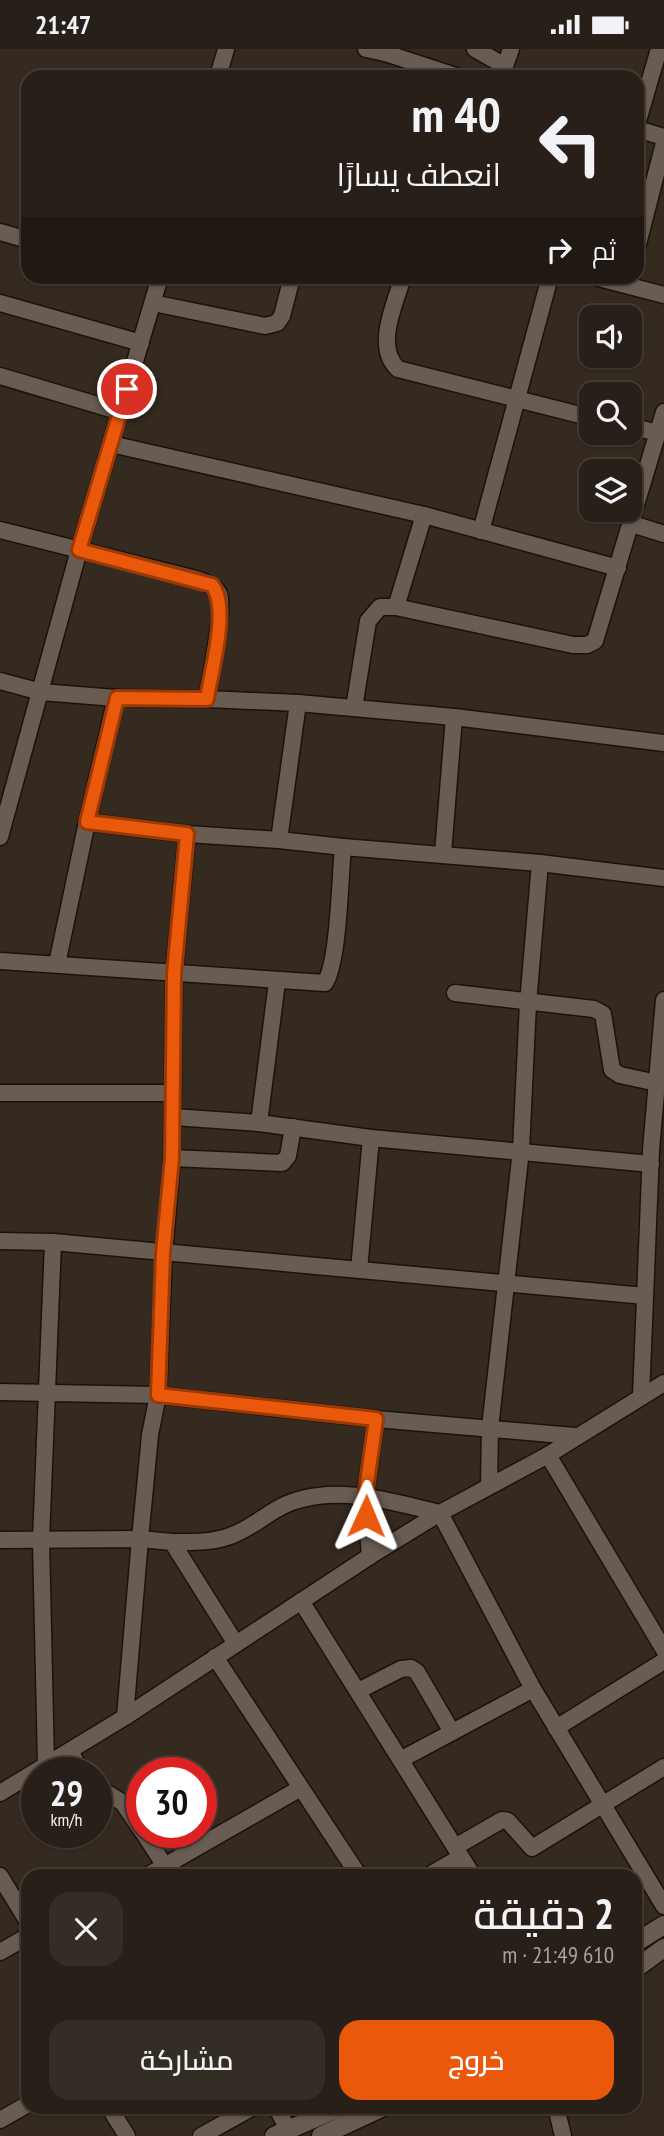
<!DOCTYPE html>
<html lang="ar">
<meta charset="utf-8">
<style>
body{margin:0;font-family:"PT Sans Narrow",Cairo,sans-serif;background:#342d25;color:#f1f3f6;direction:rtl;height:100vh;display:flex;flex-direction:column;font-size:26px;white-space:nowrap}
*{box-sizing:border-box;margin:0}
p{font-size:23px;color:#a5a3a2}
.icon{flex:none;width:38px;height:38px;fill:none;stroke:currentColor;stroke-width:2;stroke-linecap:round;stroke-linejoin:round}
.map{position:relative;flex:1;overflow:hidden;direction:ltr}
.side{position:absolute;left:21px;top:1820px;width:621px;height:245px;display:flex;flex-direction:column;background:#282018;border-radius:21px;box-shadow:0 2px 5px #0004,0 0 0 2px #443e37;direction:rtl}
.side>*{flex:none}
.guide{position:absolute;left:21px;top:21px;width:623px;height:214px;border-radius:21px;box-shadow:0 2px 5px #0004,0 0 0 2px #443e37;direction:rtl;background:#282018;color:#f1f3f6;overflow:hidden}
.controls{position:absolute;left:579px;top:256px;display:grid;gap:14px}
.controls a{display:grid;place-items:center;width:63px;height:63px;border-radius:14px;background:#282018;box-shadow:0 2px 5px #0004,0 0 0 2px #443e37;font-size:35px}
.speed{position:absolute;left:21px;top:1708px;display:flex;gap:14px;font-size:35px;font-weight:700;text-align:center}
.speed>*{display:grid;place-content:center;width:91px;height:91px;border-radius:50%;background:#282018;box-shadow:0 2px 5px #0004,0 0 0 2px #443e37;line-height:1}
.speed small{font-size:18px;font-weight:400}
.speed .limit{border:10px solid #d22;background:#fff;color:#111}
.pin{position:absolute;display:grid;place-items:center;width:60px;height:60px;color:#fff;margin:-30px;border:4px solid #fff;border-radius:50%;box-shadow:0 2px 7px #0007}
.me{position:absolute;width:77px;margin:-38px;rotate:1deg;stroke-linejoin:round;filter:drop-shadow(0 0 5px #0008)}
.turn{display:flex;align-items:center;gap:24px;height:147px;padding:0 28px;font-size:32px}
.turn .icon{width:91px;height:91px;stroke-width:2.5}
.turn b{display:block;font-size:49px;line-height:60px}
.then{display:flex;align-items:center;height:66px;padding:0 28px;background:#0003;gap:14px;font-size:26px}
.round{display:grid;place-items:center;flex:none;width:74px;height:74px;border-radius:21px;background:#342d25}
.summary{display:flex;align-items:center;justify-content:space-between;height:119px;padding:0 28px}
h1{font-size:42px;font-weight:600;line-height:52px}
.cta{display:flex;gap:14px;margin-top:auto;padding:14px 28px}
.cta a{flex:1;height:80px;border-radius:21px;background:#ea580c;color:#fff;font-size:28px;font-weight:600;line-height:80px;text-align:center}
.cta a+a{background:#342d25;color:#f1f3f6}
.status{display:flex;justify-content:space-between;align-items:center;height:49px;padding:0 35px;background:#282018;direction:ltr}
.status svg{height:19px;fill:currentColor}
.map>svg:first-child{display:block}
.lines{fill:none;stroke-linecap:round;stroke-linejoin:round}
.street-casing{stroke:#1c120a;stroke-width:19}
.secondary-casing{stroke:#1c120a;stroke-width:21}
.street{stroke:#695c52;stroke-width:16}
.secondary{stroke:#695c52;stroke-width:18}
.route-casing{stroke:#983908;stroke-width:18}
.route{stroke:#ea580c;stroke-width:12}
</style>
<div class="status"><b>21:47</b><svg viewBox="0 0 49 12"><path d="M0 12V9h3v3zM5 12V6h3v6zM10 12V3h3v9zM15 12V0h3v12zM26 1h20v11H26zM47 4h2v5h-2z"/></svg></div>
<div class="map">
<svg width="664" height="2087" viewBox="0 0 664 2087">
<rect width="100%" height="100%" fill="#352a20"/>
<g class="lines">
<defs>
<g id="street">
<path d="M366,0L385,4L386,0"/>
<path d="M475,0L505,17"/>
<path d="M385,4L459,28"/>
<path d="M218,28L226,0"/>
<path d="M501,28L511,0"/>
<path d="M637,75L659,0"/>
<path d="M637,80L664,88"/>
<path d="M0,183L28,191"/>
<path d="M637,199L664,94"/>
<path d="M403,228C395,255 374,298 398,320L592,369"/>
<path d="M595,228L664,246"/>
<path d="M0,254L141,294"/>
<path d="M153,254L265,277L277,274L282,267L292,228"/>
<path d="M0,327L121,363"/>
<path d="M630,377L658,384"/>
<path d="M111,395L424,466L618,519"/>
<path d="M632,475L664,485"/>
<path d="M0,481L196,530C204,533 215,536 219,545C225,560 210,630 207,650L116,649"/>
<path d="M481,482L550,228"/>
<path d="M396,558L424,466"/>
<path d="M0,632L41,643L116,649L87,773"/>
<path d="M298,654L454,668L664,694"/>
<path d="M354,659L368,572L380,558H396L573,596H587L595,592L664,363"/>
<path d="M187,785L279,791L298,654L207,650"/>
<path d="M0,788L79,501L160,228"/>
<path d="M343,798L540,814L528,954L521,1101L490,1379L489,1437"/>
<path d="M443,804L454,668"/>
<path d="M540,814L664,829"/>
<path d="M0,912L325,934C339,912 340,827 343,798L279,791"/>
<path d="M57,915L87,773L187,785L174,925L172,1109L164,1204L158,1346L150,1386L140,1490L172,1493L236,1595"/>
<path d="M455,944L594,960L603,965L612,1021L620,1026L657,1034"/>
<path d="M0,1044H173"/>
<path d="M173,1068L259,1074L277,933"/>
<path d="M259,1074L371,1089L651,1115"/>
<path d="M172,1109L282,1114L288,1107L293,1078"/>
<path d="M0,1192L53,1193L645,1247"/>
<path d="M359,1221L371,1089"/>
<path d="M0,1343L158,1346L376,1370L574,1387"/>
<path d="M641,1348L651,1101L664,951"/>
<path d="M548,1406L664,1601"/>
<path d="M0,1491L140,1490L125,1668"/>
<path d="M172,1493C191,1493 211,1494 230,1487C256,1478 274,1456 302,1450C347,1438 396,1454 440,1464L533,1640L664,1857"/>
<path d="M370,1507L365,1448L376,1370"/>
<path d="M301,1552L473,1827"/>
<path d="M215,1608L359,1827"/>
<path d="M358,1642L401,1620L411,1619L417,1623L452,1683"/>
<path d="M556,1679L664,1612"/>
<path d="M70,1702L82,1724"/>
<path d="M402,1710L533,1640"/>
<path d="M46,1715L41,1491L53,1193"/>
<path d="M96,1737L123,1754L142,1782"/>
<path d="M0,1744L125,1668L370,1507L440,1464L548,1406L664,1334"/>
<path d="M143,1783L170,1825"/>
<path d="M455,1798L502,1771L508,1772L532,1799L664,1718"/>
<path d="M0,1827L28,1873"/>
<path d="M147,1827L299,1740"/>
<path d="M428,1827L461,1808"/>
<path d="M0,1903L28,1887"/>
<path d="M109,2058L127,2087"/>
<path d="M276,2058L288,2080"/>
<path d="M556,2058L563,2087"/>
<path d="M0,2071L28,2055"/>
<path d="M201,2087L253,2058"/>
</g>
<g id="secondary">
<path d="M635,1894L664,1876"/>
<path d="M635,1920L664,1899"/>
<path d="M274,2087L341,2058"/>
<path d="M321,2087L383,2058"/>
</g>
</defs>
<use href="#street" class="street-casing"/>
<use href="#secondary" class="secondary-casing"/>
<use href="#street" class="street"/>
<use href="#secondary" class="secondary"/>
</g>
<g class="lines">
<defs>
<path id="route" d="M127,340L79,501L212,536C230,558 211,622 207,650L117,649L87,773L187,785L174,925L172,1109L163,1204L158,1346L376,1370L365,1448L366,1467"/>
</defs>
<use href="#route" class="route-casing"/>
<use href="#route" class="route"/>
</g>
</svg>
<div class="controls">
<a><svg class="icon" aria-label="sound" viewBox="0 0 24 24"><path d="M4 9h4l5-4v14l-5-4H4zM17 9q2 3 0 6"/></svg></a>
<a><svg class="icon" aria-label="search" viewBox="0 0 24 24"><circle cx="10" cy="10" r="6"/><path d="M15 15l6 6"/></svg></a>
<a><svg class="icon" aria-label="layers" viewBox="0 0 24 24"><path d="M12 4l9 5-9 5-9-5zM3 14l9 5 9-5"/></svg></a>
</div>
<div class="speed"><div>29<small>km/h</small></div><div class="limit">30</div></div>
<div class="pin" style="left:127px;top:340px;background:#d93025"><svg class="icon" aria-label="arrive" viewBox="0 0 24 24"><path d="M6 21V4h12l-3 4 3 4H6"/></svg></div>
<svg class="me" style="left:366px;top:1467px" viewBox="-20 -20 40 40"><path d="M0-17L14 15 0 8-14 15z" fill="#ea580c" stroke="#fff" stroke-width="4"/></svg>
<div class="guide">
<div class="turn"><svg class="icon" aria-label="left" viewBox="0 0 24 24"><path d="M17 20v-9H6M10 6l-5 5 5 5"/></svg><div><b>40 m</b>انعطف يسارًا</div></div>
<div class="then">ثم<svg class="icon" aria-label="right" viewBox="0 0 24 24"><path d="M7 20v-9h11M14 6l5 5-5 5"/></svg></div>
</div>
<section class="side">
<div class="summary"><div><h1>2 دقيقة</h1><p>610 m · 21:49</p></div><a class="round"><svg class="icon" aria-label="close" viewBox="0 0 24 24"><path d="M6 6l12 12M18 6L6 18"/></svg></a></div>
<div class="cta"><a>خروج</a><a>مشاركة</a></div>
</section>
</div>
